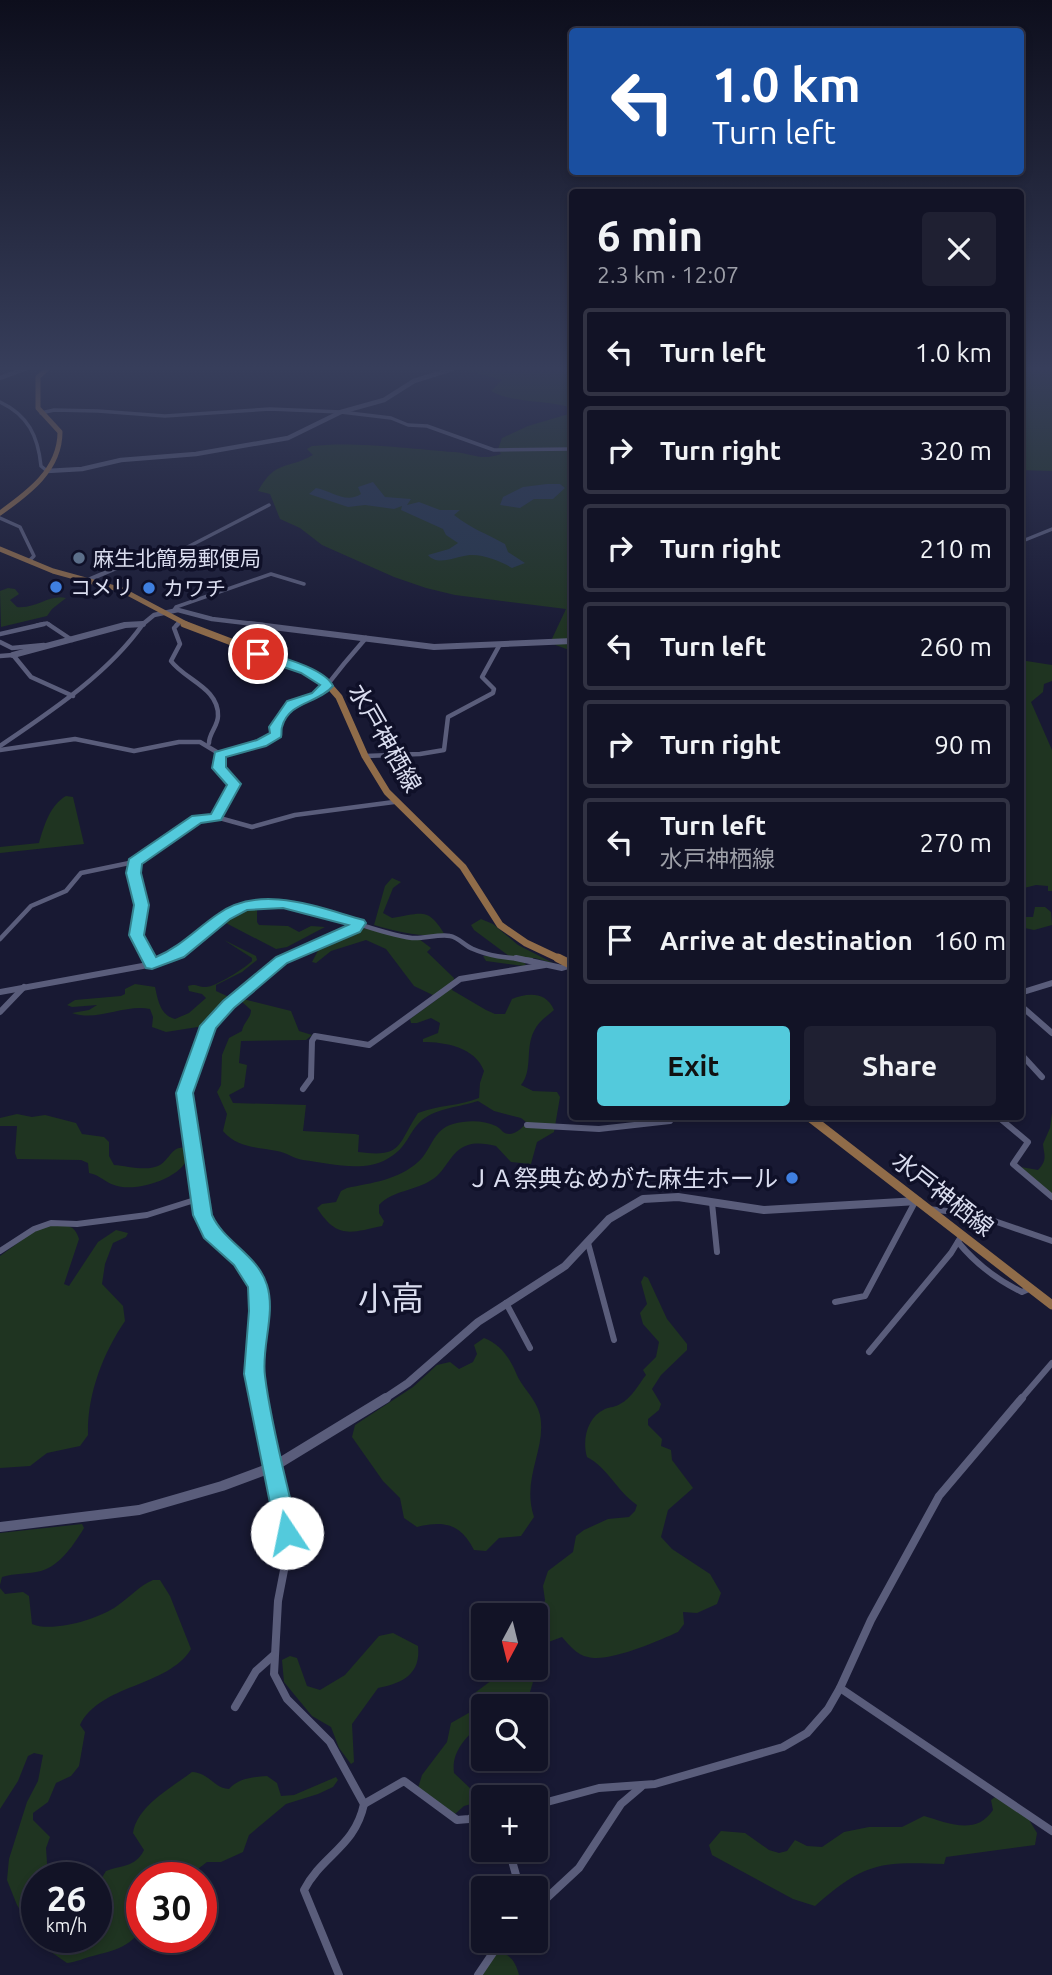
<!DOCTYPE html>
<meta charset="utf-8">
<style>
body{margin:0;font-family:Ubuntu,"Noto Sans JP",sans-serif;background:#1f2032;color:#f1f3f6;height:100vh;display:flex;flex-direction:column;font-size:26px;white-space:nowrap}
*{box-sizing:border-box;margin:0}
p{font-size:23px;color:#9c9ea7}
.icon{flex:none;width:38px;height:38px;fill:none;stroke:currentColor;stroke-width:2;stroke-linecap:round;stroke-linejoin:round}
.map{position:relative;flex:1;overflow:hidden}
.details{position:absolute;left:569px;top:189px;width:455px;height:931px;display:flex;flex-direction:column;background:#121326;border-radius:7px;box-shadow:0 4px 10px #0003,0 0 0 2px #313243}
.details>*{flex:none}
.banner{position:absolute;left:569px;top:28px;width:455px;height:147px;border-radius:7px;box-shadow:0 4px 10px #0003,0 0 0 2px #313243;background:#1a4fa0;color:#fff;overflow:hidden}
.needle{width:46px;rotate:187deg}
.buttons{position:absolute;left:471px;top:1603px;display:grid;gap:14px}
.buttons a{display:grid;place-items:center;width:77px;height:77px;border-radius:7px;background:#121326;box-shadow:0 4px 10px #0003,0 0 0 2px #313243;font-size:35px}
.speed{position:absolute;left:21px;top:1862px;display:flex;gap:14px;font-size:35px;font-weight:700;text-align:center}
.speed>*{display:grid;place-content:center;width:91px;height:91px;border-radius:50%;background:#121326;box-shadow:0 4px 10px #0003,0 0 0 2px #313243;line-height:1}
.speed small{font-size:18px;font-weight:400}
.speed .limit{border:10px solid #d22;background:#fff;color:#111}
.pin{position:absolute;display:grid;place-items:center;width:60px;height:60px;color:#fff;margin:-30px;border:4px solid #fff;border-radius:50%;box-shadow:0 2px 7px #0007}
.me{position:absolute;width:77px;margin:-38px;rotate:349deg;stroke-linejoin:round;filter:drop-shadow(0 0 5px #0008)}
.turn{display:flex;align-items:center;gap:24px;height:147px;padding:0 28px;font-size:32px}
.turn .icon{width:91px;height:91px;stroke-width:2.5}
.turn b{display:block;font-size:49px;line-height:60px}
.round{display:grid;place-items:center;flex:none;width:74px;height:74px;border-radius:7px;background:#1f2032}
.overview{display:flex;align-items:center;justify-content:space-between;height:119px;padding:0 28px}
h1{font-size:42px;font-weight:600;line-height:52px}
.action{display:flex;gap:14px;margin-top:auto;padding:14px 28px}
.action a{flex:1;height:80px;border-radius:7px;background:#53cadc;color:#111;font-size:28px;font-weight:600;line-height:80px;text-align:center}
.action a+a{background:#1f2032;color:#f1f3f6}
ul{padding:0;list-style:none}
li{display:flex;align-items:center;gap:21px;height:88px;margin:0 14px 10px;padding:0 14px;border:4px solid #313243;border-radius:7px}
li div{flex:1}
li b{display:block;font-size:26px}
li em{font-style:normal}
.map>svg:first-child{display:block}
.green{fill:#1f3421}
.water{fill:#26374d}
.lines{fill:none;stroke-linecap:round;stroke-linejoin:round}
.street-far3{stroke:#5a5d7b;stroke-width:3.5}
.street-far2{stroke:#5a5d7b;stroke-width:4.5}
.street-far1{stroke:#5a5d7b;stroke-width:6}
.street{stroke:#5a5d7b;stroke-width:8}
.secondary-far3{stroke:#5a5d7b;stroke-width:4.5}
.secondary-far2{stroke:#5a5d7b;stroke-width:6}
.secondary-far1{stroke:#5a5d7b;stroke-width:8}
.secondary{stroke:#5a5d7b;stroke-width:10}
.primary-far2{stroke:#906c49;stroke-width:5}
.primary-far1{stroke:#906c49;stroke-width:7}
.primary{stroke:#906c49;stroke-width:9}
.route{fill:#53cadc;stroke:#36838f;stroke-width:2}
.service-dot{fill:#5c6f8a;stroke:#0f1028;stroke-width:2.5}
.shop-dot{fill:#3f7fe0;stroke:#0f1028;stroke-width:2.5}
.labels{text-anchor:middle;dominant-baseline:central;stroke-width:7;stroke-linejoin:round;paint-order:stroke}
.far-poi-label{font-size:21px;fill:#daddef;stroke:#0f1028;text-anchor:start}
.street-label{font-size:24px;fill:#daddef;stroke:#0f1028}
.poi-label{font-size:24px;fill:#daddef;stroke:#0f1028;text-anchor:end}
.near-quarter-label{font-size:33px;fill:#daddef;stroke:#0f1028}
</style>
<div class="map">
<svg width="1052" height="1975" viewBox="0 0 1052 1975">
<rect width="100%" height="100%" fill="#181933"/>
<g class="green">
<path d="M462,369H572V408C546,399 514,404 491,391L502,380Z"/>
<path d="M1020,369H1052V471L1020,470Z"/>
<path d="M572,413V651L550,643L566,609L455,595L426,588L394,577L322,545L300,528L280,519L270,494L258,491C276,459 287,470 313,455L307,449L312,446C351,441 414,449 454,452C474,454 481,461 501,454L498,449L502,438L528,426Z"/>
<path d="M8,588L15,589L19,594L10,600L17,607C37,609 49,594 66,598L52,609L47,616L1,627L0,591Z"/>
<path d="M1020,660L1052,665V681L1044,684L1043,692L1031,702L1052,750V891H1048V886L1036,885L1020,889Z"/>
<path d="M66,796L73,797L84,844L0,853V847L39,843C44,826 50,805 66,796Z"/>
<path d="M392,878L401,882L393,888L383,913L392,918C423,913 428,907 445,935C419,937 399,932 374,925L385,886Z"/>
<path d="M254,906L257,907V922L259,925L288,926L299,932L311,926L325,927L287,947L276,949L222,921L232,913Z"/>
<path d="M1035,907H1045L1051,912L1052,925L1034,930L1020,927V917H1033Z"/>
<path d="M481,919L493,924L518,945L555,964L535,958L520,960L526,964L524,966L486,961L483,956H509L474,930L471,925Z"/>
<path d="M363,928L419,939L431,948L427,952L454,978L452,990L486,1010L495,1014H505L512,999C527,993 546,991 554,1010C547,1016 538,1022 534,1031C525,1048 533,1071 521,1085L533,1091L557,1092L560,1097L554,1132L537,1142L531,1164L511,1162L496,1146C487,1144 477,1142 468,1145C450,1151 447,1170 433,1179C416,1191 393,1190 379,1205V1213L384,1221L382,1226C350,1233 337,1239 317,1208L322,1204L336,1202L341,1191L347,1188C371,1183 398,1180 418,1162C432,1150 432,1130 453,1124C467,1120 484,1120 496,1126C502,1129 502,1134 510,1134C517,1133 524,1127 526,1122L521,1118L494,1111L478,1101C460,1107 437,1108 422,1120C407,1133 409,1147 387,1159C363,1173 328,1163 303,1160C294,1159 286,1152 277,1151C258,1147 237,1148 223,1131L227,1114L217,1092L221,1085L222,1055L229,1038L242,1031C243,1023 251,1018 251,1010L241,1001L243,999L291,1011L299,1031L312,1035L306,1040L241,1041L239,1063L247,1065L244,1087L229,1095L233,1103L306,1105L303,1131L355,1134L359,1135L358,1152C403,1158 397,1145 418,1113C438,1105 460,1106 479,1098L480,1083L484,1071C475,1047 445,1042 423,1042V1039L438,1033L440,1023L431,1018L417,1023H411L410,1019L439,998L414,986L386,949L366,940L331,951L316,963L312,962L321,945Z"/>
<path d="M224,940L256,956L257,960L242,972L216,985V991L229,997L230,1000L204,1026L166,1032L152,1027L153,1017L150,1009C124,1004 98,1022 72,1013L89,1010L97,1005L72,1007L67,1005L75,1000L121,996L125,994V989L135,984L155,987C158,1000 160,1015 175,1019L189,1013L206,998L202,994L189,991L188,986C196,983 198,987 205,987C214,988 245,968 252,961V958Z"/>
<path d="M1052,1113V1195L1021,1167L1038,1170C1048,1160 1044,1155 1043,1144L1050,1128Z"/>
<path d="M17,1114L32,1117L45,1115L76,1123L82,1134L104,1137L109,1142V1156L114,1165C127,1166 148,1172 160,1165C171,1158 172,1145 187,1148L188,1157C181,1179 135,1193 114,1185C105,1182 100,1175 89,1173L88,1163L81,1160L17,1159L15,1153L17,1126H0V1118Z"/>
<path d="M54,1224C67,1225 75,1225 79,1239L64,1284L69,1286L98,1242L116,1230L128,1233L126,1237L113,1243L105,1264L102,1284L123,1306L125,1321C103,1353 87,1395 88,1435L80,1446L47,1453L30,1466L0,1468V1256L37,1229Z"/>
<path d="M644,1276L648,1278L667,1319L687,1344V1350L661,1375L652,1389L661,1404L659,1410L648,1419V1425L662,1439L661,1446L671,1450L672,1460L693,1488L668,1510L661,1537L672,1549L710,1574L721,1593L717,1604L697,1613L683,1612L684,1624L678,1632C658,1641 608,1663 588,1657C577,1655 569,1645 562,1637L543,1644L536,1632L545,1600L543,1586L548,1571L573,1552L576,1536L584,1530L608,1519L629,1517L635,1511L637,1505C616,1490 608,1468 587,1457C582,1440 587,1417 605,1409C610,1407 616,1407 620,1404C632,1398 638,1385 646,1375L643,1370L656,1357L659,1342L643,1324L640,1313L647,1304L641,1282Z"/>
<path d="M484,1338C500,1344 510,1358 516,1373C522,1388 536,1398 540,1415C547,1449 521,1478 534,1517L521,1536L499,1538L486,1551L474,1550C461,1524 444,1520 417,1527L404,1518L400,1498L383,1481L352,1437L355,1425L413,1387L437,1365L450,1362L459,1369L473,1362L477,1354L474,1345Z"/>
<path d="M82,1524L84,1528C75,1543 60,1566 41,1571C28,1574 15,1573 2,1577L0,1585V1533Z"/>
<path d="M153,1580H160L170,1596L191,1649C168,1687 100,1684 80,1725L85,1732L79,1766L71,1776L56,1783L48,1802L33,1813V1820L50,1837L46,1848L48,1878H37V1936L17,1905L7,1880L9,1859L27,1802L38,1781L43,1755L34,1753L28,1756L18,1781L0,1809V1588L5,1594L23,1592L29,1596L32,1624C52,1633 99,1619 117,1606C130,1597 139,1586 153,1580Z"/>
<path d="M393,1633L418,1646C421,1674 403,1683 378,1688L352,1724L354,1762L351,1764L339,1748L331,1727L312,1716L284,1682L282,1660L290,1656L297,1658L307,1686L320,1690L345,1675L379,1636Z"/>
<path d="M536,1645L542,1651L530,1692L502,1698L493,1706H483V1722C467,1736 451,1751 454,1773L473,1791L475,1803L464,1806L455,1814L418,1788L422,1775L447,1742L451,1723L474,1710L476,1692L508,1668H536Z"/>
<path d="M192,1772C210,1773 213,1788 229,1789C239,1778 252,1777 267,1776L277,1783L281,1796L294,1795L336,1777L338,1780L333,1787L318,1794L286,1804L249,1835L243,1852L221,1862H207L186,1878H142C142,1892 144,1909 142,1923C137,1946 112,1951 93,1956C84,1958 77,1962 67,1963L41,1945L37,1937H96V1920L100,1917C97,1899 95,1888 106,1871C122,1865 136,1867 144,1850L133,1833C137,1806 171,1788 192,1772Z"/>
<path d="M995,1797L1028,1818L1037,1833L1035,1845L946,1857L944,1864C880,1862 865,1862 815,1906L793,1899L712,1855L709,1845L721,1831L745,1833L769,1850L779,1853L787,1851L795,1840L807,1846L822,1847L844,1832L869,1827H902L924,1816C948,1823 976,1836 993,1810L991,1800Z"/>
<path d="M498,1953C511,1953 516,1964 519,1975H482L491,1959Z"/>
</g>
<g class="water">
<path d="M373,482L385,497L411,499L407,505L419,502L440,510H460L454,515C470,528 487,534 505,544L508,552L525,563L512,568C501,561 483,554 470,555C456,556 438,567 428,555L449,549L458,543L446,535L443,529L401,510L402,506L394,509L365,505L348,507L309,494L316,488C332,491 346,504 361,494L358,487Z"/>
<path d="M547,484H560L565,488L553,499H534L520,508L500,505L503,497L523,487Z"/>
</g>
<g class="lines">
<g class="street-far3">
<path d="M0,402C28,415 38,436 41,466L47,471"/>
<path d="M41,413L54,410L98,411L165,416L270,409L341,412L391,418L408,425L427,426L494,450L572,449"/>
<path d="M0,518L20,527L34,556L29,561"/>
<path d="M1020,542L1052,529"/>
<path d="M121,566L178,552L269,505"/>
<path d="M174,610L176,607L271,574L304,584"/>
<path d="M37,625L47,623L50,625"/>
<path d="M176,625L180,621"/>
</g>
<g class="street-far2">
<path d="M48,624L72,640"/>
<path d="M178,624L174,628L180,644L171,661C185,680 219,688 218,716C218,726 209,733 209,743"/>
<path d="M0,634L44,624"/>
<path d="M0,642L12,648L44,645"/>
<path d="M0,656L13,655L31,677L73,696"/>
<path d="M0,746C50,712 108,674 143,624"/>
<path d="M0,750L75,739L134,751L179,742H200L220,754"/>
<path d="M220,754L261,743L276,735C276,696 312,705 324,689C337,672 351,655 366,638"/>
<path d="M365,756L420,754L444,750L448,717L493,693L494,689L482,677L499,646"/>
<path d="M216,817L234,787L219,768L220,754"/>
<path d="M134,862L142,905L136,935L149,960"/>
<path d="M0,939L31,906L66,891L81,873L134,862L197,819L216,817L252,827L295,815L394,802"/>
<path d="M165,960C192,947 216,914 244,906C297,892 360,931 412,938C424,939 438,934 450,936C458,937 465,946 473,949C491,957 511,958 531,960"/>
<path d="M281,960L359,924"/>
</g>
<g class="street-far1">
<path d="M148,958L152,965"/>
<path d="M516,958L562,968L572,965"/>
<path d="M0,992L159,963L168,958"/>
<path d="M1020,993L1052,983"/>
<path d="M1020,1005L1052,1033"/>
<path d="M0,1012L24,987"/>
<path d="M1020,1053L1042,1077"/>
<path d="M303,1089L311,1078L312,1041L315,1036L369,1045L460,979L545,965"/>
<path d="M997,1116L1028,1142L1013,1164L1052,1197"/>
<path d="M527,1125L599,1129L670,1121V1116"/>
<path d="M712,1203L717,1252"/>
<path d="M928,1209L974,1214L1052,1241"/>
<path d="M958,1242C976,1264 997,1280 1022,1292L1031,1288"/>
<path d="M588,1243L614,1340"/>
<path d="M0,1251L34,1229L51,1223L77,1224L147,1215L201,1198"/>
<path d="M835,1302L865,1296L915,1202"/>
<path d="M506,1303L530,1348"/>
<path d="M869,1352L951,1253L962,1235"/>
<path d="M259,1399L254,1374L259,1311L258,1286L241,1260L210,1233L203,1215L185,1093L208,1026L244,990L285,958"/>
<path d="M1021,1399L1052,1363"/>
</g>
<g class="street">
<path d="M259,1398L287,1533L285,1565L278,1601L274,1674L287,1699L330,1742L364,1804C355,1847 322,1855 304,1890L339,1975"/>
<path d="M840,1688L1052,1831"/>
<path d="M235,1707L256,1671L274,1655"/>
<path d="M364,1804L404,1781L457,1820L469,1819L483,1812"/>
<path d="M536,1805L599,1788L655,1784L783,1747L807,1733L828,1709L840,1688L871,1620L939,1496L1022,1398"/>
<path d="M509,1850L518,1882L517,1888"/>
<path d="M536,1908L579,1868L621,1804L641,1787"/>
<path d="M478,1975L501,1941"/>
</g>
<g class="secondary-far3">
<path d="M0,378L25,369"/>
<path d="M47,471L82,469L121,460L196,454L288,438L341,412L384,400L414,381L452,369"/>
<path d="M88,580L121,566"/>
<path d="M124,625L143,624L154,615L178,610L212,619L263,625"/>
</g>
<g class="secondary-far2">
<path d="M249,624L434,647L572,641"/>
<path d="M13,655L125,625L143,624"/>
</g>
<path class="secondary-far1" d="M384,1399L408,1383L478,1322L565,1266L609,1219L643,1199L678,1197L764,1210L918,1201"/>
<path class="secondary" d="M0,1527L139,1510L222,1486L273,1467L386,1398"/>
<g class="primary-far2">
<path d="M0,513C28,493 60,470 60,432L38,408V377L47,369"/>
<path d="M0,549L53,571L122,590L188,625"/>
</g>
<path class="primary-far1" d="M184,624L305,670L325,681L339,697L365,756L387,792L463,867L500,925L526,943L562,960"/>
<g class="primary">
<path d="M558,958L572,965"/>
<path d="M808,1116L1052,1305"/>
</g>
</g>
<linearGradient id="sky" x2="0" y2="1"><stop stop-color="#0d0e1c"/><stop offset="0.57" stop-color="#373e5b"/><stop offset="1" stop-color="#373e5b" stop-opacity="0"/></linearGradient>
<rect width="1052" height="646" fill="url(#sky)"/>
<path class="route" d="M258,650C277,656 325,668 333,686C318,704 289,701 282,727C281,730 282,734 281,737L266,746L226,757V767L241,784L221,820L201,823L142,864L141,873L149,905L144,935L156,957C180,947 196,929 218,914C261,883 319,908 364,920L366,923L360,932L287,963L234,1008L216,1028L193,1093L212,1215C224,1242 258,1255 267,1285C276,1314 261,1347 265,1376C271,1426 287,1482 298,1533L295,1539L287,1542L279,1539L276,1533L244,1374L249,1311L248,1287L234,1265L204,1238L193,1215L176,1093L200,1026L223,1001L276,957L348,925L283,908L247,910L230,919L184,957L152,969L146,968L129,935L134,905L126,873L129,859L192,816L211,814L227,785L212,768L215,752L257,740L270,733L269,727L287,701L312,693L320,685L301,673L254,657L252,654Z"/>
<circle class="service-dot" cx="79" cy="558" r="7"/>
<g class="shop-dot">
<circle cx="56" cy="587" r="7"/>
<circle cx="149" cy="588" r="7"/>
<circle cx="792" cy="1178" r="7"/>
</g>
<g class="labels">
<g class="far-poi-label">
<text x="93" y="558">麻生北簡易郵便局</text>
<text x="70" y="587">コメリ</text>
<text x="163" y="588">カワチ</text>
</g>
<g class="street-label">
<text transform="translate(385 738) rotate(60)">水戸神栖線</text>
<text transform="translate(943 1194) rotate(38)">水戸神栖線</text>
</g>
<g class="poi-label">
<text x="778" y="1178">ＪＡ祭典なめがた麻生ホール</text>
</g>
<g class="near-quarter-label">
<text x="391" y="1297">小高</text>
</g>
</g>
</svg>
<div class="buttons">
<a><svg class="needle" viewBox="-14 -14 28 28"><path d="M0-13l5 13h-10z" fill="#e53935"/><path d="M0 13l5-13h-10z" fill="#9c9ea7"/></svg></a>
<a><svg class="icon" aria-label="search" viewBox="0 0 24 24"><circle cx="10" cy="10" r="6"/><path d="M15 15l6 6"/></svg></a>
<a>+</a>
<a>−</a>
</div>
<div class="speed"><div>26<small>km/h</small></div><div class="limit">30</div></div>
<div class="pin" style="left:258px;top:654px;background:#d93025"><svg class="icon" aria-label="arrive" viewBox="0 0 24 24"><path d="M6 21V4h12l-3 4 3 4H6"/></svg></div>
<svg class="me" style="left:287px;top:1533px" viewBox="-20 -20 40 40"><circle r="19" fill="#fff"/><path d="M0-13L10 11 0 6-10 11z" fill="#53cadc"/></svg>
<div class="banner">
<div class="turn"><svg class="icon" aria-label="left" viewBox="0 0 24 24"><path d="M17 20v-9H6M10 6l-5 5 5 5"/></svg><div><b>1.0 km</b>Turn left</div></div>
</div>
<section class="details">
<div class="overview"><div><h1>6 min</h1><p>2.3 km · 12:07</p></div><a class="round"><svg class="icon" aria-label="close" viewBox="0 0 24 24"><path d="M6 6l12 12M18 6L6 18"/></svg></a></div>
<ul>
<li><svg class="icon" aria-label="left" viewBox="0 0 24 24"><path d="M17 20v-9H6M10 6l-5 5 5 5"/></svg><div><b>Turn left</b></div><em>1.0 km</em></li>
<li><svg class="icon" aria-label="right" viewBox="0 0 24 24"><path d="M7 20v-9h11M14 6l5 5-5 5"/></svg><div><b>Turn right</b></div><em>320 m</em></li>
<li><svg class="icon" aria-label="right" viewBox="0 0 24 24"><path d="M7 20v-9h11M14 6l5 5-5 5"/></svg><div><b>Turn right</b></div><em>210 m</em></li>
<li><svg class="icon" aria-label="left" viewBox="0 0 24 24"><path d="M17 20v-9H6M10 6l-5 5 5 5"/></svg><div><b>Turn left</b></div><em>260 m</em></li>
<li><svg class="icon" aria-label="right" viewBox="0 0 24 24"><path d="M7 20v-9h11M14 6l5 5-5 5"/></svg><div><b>Turn right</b></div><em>90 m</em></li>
<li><svg class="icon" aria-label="left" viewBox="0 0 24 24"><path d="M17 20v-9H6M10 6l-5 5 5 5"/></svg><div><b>Turn left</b><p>水戸神栖線</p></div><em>270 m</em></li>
<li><svg class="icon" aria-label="arrive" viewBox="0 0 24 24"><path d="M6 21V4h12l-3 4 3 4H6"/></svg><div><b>Arrive at destination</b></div><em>160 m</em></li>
</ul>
<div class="action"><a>Exit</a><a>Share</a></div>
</section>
</div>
